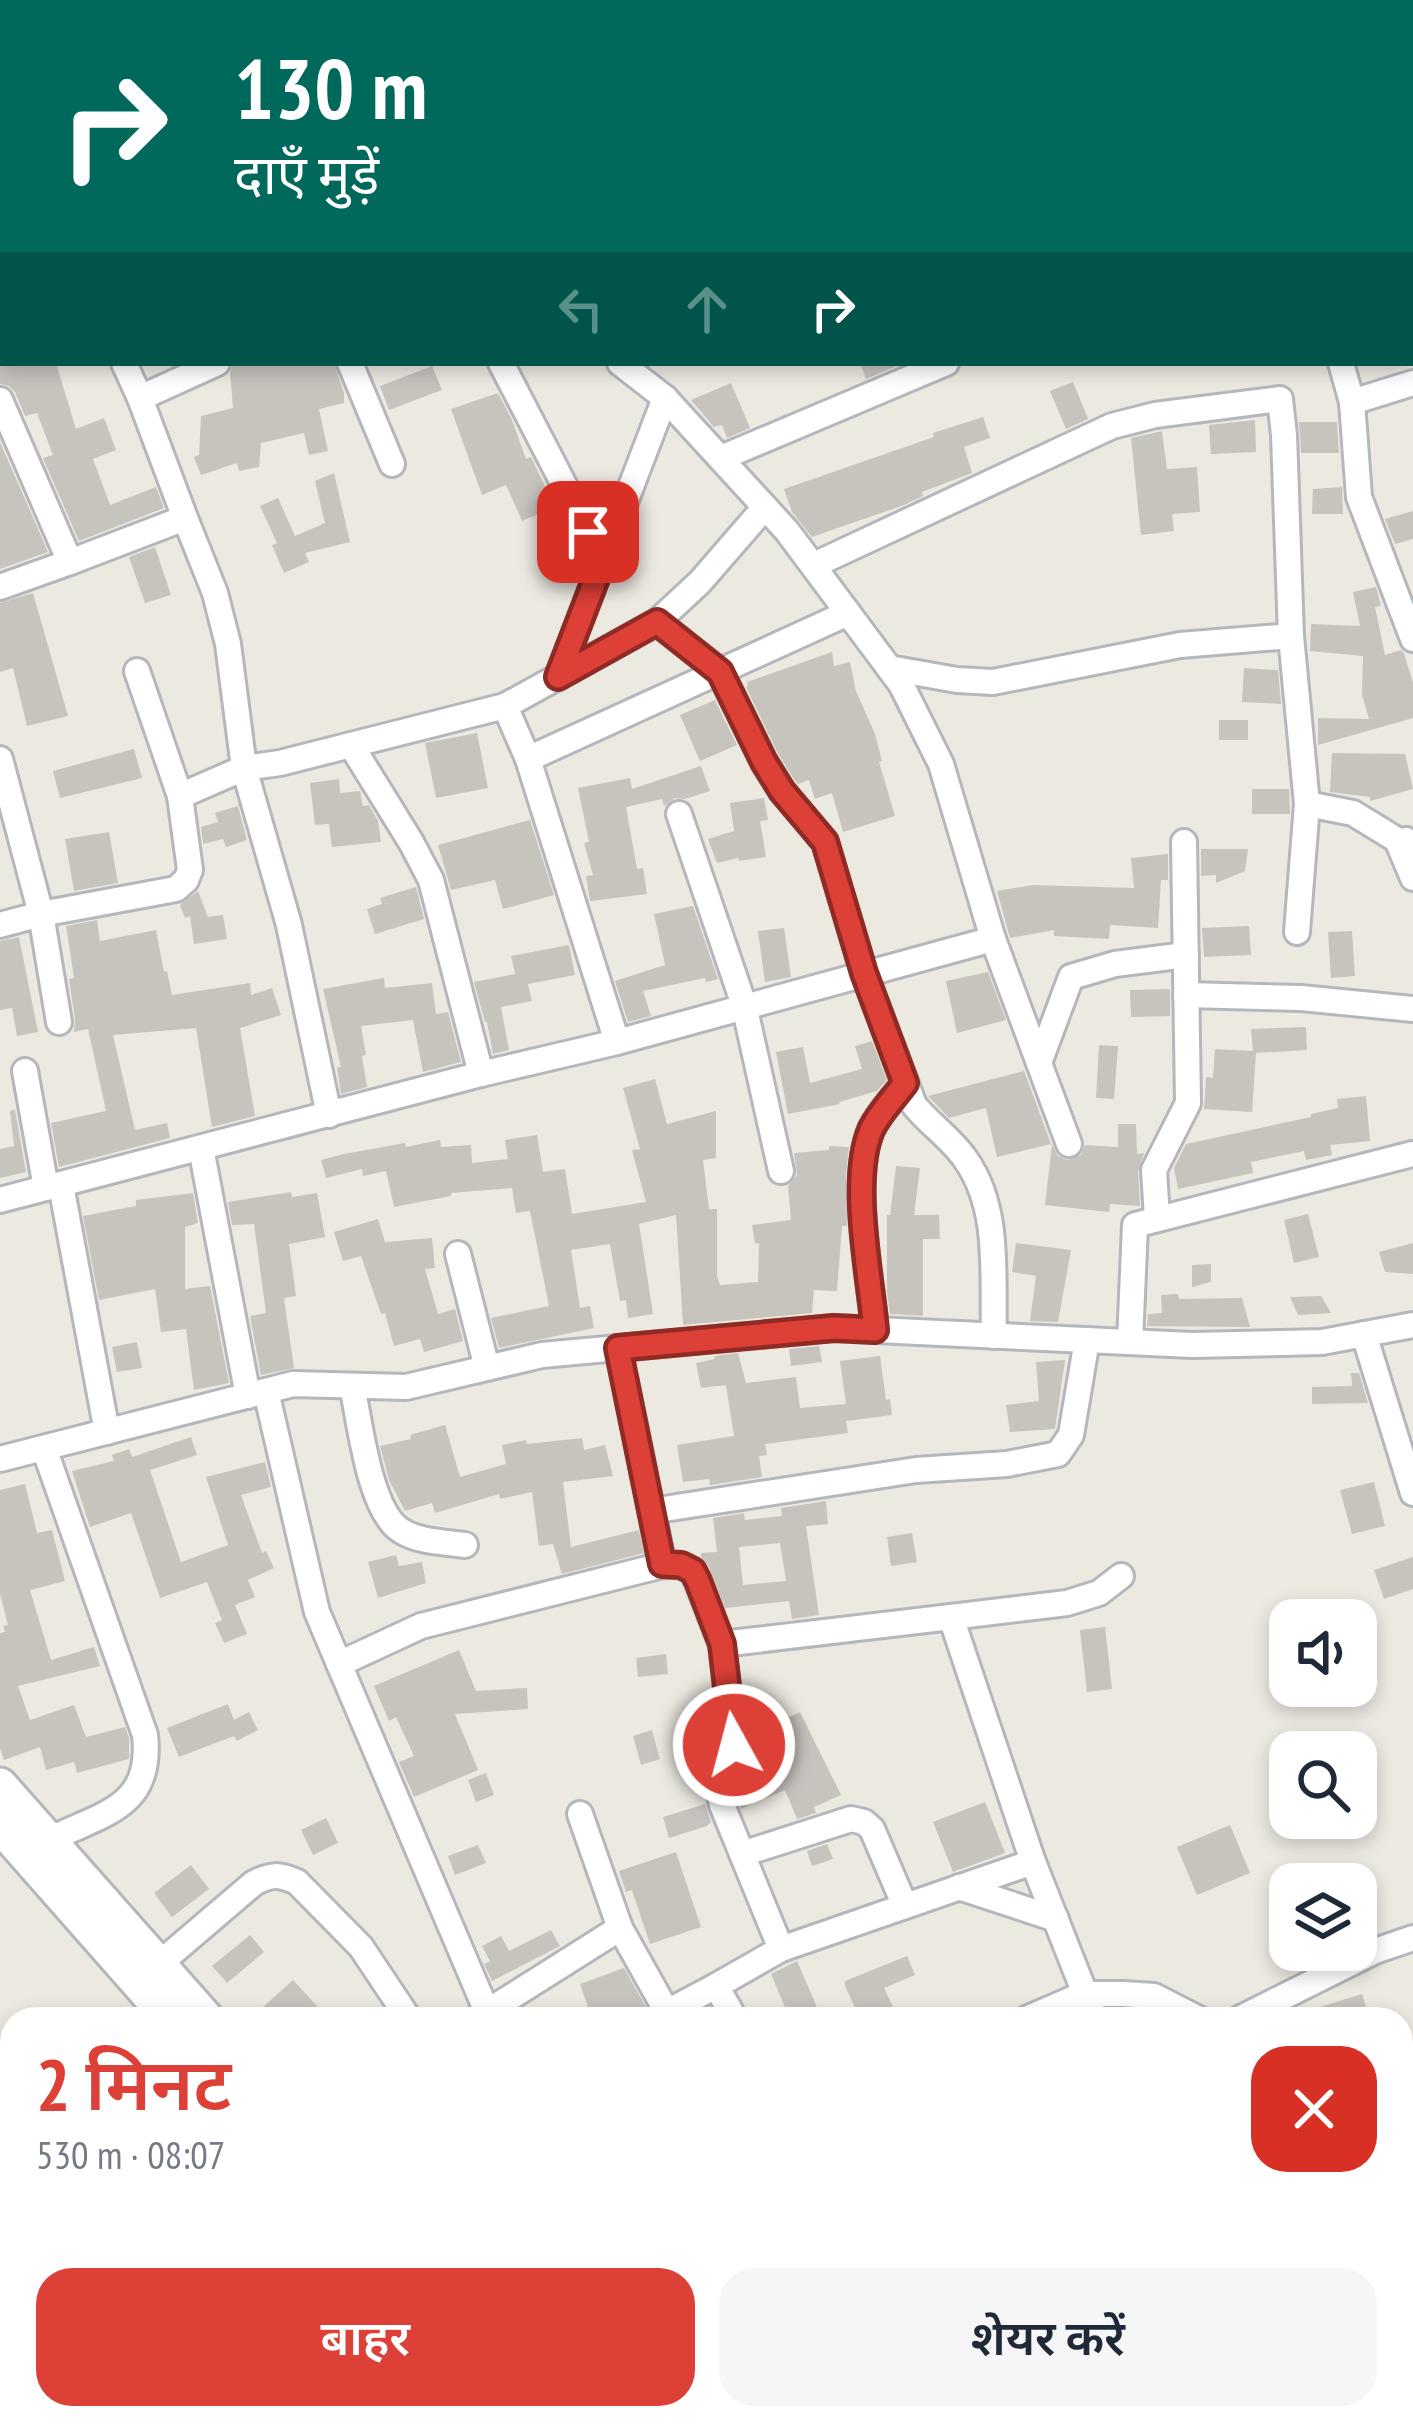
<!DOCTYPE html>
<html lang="hi">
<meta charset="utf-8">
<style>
body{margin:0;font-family:"PT Sans Narrow","Noto Sans Devanagari",sans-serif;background:#f6f6f7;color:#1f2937;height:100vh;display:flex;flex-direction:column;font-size:45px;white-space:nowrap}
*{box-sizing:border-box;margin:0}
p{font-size:39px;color:#747a83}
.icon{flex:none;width:66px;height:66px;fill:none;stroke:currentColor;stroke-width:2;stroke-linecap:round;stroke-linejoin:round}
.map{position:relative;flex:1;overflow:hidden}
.sheet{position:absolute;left:0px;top:2007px;width:1413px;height:423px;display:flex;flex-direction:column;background:#fff;border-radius:36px 36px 0 0;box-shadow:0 6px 18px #0003}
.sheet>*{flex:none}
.top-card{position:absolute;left:0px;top:0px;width:1413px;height:366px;box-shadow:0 6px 18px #0003;background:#00695c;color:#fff;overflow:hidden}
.buttons{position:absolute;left:1269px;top:1599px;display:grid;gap:24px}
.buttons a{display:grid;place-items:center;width:108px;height:108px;border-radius:24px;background:#fff;box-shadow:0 6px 18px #0003;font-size:60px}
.pin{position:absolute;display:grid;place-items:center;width:102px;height:102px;color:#fff;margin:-51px;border-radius:24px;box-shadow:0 6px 18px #0006}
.me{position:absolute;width:132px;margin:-66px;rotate:353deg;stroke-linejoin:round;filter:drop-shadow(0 0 9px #0008)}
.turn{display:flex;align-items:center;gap:42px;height:252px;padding:0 36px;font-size:54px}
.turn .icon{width:156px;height:156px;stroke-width:2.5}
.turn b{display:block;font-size:84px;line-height:102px}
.lanes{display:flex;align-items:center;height:114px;padding:0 36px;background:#0003;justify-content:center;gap:60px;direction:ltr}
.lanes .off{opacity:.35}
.round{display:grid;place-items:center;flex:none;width:126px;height:126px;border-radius:36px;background:#f6f6f7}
.summary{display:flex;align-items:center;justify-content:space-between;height:204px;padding:0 36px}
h1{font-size:72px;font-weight:600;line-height:90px;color:#dc4037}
.cta{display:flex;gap:24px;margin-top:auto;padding:24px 36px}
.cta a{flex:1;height:138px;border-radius:36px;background:#dc4037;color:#fff;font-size:48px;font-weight:600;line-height:138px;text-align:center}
.cta a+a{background:#f6f6f7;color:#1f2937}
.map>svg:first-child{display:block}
.building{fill:#c7c4be;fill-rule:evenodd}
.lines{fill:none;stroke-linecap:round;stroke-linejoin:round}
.minor-casing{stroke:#b4b7bb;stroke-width:30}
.secondary-casing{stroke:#b3b6bb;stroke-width:39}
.minor{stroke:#fff;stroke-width:24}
.secondary{stroke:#fff;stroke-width:33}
.route-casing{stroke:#8f2a24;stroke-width:30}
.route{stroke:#dc4037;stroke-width:21}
</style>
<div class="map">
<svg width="1413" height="2428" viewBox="0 0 1413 2428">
<rect width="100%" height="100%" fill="#ece9e1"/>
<g class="building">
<path d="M0,363H56L76,429L104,418L116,450L93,459L110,505L156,487L164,508L79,541L43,458L53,455L37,413L25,416L15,392L9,386L0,384Z"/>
<path d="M233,363H334L344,393V403L319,409L328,451L309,455L304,433L261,443L259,467L239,471L237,463L201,475L194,457L199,455L201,416L233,408L230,373Z"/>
<path d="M860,363H904L866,379Z"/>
<path d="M432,366L442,390L389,410L380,386Z"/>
<path d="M1073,382L1088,419L1066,429L1050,391Z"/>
<path d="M731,383L750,428L727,438L722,425L714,427L691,400Z"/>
<path d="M498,393L512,420L526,459L531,457L555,507L522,521L506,485L482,495L451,409Z"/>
<path d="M983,417L990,438L964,447L972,473L922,492L923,496L904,505L812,537L792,512L784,489L934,437L933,433Z"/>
<path d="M1255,420L1256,452L1211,454L1209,425Z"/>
<path d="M1299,422H1337L1339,453H1301Z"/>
<path d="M1162,431L1167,469L1197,467L1200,512L1172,514L1174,531L1141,535L1131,438Z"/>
<path d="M0,442L48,552L0,569Z"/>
<path d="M334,473L350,542L305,553L309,562L284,573L272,545L277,543L260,506L278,498L295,536L325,523L315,481Z"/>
<path d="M1342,487L1343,514H1312L1313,489Z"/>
<path d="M1413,511V539L1395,544L1385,519Z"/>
<path d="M155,547L171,595L145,603L129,557Z"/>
<path d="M1376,587L1381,606L1375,607L1385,655L1401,650L1404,653L1413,683V718L1318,745V718L1369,719L1362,695L1363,656L1310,651L1311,624L1360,626L1353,592Z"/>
<path d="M33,593L68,716L27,726L13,668L0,672V603Z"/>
<path d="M832,652L834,666L850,662L856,691L875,734L882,761L879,762L895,816L843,832L832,793L815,799L809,780L798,784L795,781L778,754L746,687L748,686L747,682Z"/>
<path d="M1244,668L1278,670L1281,704L1242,702Z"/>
<path d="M715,700L737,745L700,761L680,715Z"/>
<rect x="1219" y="720" width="29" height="20"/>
<path d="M477,733L488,788L436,798L425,743Z"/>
<path d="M134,749L142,778L60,798L53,771Z"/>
<path d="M1332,753L1405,754L1413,789L1370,801V797L1330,792Z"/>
<path d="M701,766L710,791L685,799L675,798L664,806L662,799L626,807L637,869L643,868L647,894L590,901L586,876L593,875L584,843L589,842L578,788L630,778L632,789Z"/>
<path d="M339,779L340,793L360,791L363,806L369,805L378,821L381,842L332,847L329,824L315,825L310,783Z"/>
<path d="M1252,789H1289L1290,814H1252Z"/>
<path d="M764,798L768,820L760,821L766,857L739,861L738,858L717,863L708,839L734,831L730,803Z"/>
<path d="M238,806L247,840L226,847L223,839L203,844L201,827L218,822L215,813Z"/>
<path d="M530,820L554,895L503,909L495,880L451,890L438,845Z"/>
<path d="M109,832L118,883L74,891L65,839Z"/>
<path d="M1201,849H1248L1245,871L1216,883V875L1201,876Z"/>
<path d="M1168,854V880H1161L1158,928L1110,925L1109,939L1054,936V930L1010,938L997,891L1033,885L1134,888L1131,858Z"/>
<path d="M416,887L424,919L375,934L367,909L382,904L380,898Z"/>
<path d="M198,891L208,917L223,915L227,939L194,944L190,916L185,918L180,905Z"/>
<path d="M693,906L718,979L706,982L705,978L643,991L651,1016L628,1022L615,981L665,965L654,914Z"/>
<path d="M97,920L100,941L156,930L164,972L167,971L172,995L250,983L251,995L272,988L281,1015L240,1028L255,1116L212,1127L196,1028L113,1035L135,1130L167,1123L170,1138L59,1167L51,1123L106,1111L88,1029L74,1032L75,1019L69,979L74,978L66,926Z"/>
<path d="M1249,926L1251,955L1204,957L1202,928Z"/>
<path d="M784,928L791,977L765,982L758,931Z"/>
<path d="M1352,931L1355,976L1331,978L1328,932Z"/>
<path d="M19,937L38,1032L17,1036L12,1008L0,1010V941Z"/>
<path d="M569,945L575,975L528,984L532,1001L501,1007L509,1050L493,1054L487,1022H485L474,982L515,974L511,956Z"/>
<path d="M988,972L1006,1020L957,1033L946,981Z"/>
<path d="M384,978L385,988L432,983L436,1014L448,1012L461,1062L423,1072L413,1020L361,1026L366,1055L362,1056L367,1087L341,1094L337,1067H341L323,989Z"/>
<path d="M1170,989V1016L1131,1017L1130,990Z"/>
<path d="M1306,1027L1307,1050L1256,1053L1252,1112L1204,1109L1206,1077L1213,1078L1215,1049L1253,1051L1251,1029Z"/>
<path d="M872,1041L887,1080L877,1091L839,1102L840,1104L788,1114L776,1052L803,1047L810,1083L862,1069L855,1046Z"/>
<path d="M1099,1045L1118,1046L1114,1099L1096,1098Z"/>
<path d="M1024,1071L1051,1144L997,1157L986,1108L949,1118L928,1096Z"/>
<path d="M655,1079L667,1124L716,1111V1158L703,1160L709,1209H717V1276L720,1285L758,1282L759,1243L755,1244L752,1225L791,1220L788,1186L797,1175L794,1153L829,1150V1146L849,1147L846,1174L847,1226H842L837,1291L814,1290L812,1313L683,1325L676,1215L639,1224L653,1314L628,1318L626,1300L620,1301L610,1244L571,1250L580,1308L590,1306L594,1328L499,1348L491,1318L549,1306L530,1211L516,1213L512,1188L451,1193V1196L394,1207L386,1171L363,1176L362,1169L326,1178L321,1160L344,1154L405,1143L406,1147L440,1140L441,1147L471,1145L472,1163L508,1159L505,1140L537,1135L543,1172L565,1169L572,1214L646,1202L632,1150L640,1149L623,1088Z"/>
<path d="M1366,1096L1370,1141L1330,1145L1332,1155L1306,1160L1304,1151L1251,1162L1253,1173L1178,1189L1174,1168L1186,1144L1311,1117V1114L1338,1108L1337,1099Z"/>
<path d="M15,1110L26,1172L0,1178V1149L14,1146L10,1111Z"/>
<path d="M1118,1124H1136L1137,1154L1144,1153L1138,1171L1140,1206L1110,1204L1109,1212L1045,1205L1052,1144L1058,1156L1067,1160L1081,1155L1085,1145L1118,1147Z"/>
<path d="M896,1166L920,1168L914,1215H939L940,1239H923V1316L890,1314L887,1292V1215H890Z"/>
<path d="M291,1192L292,1197L317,1193L325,1237L289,1244L296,1296L284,1298L294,1368L261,1375L250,1316L266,1313L254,1224L232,1225L228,1202Z"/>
<path d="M193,1193L198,1223L185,1227V1289L210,1286L229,1383L194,1390L186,1329L161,1332L155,1289L99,1300L83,1216L136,1206V1200Z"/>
<path d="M1308,1214L1319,1257L1294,1263L1284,1220Z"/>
<path d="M378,1219L385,1242L432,1238L435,1268L425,1269L438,1314L455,1309L463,1341L424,1352L420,1339L394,1346L385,1313L381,1314L361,1256L343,1261L334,1232Z"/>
<path d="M1016,1243L1071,1250L1058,1322L1030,1321L1036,1276L1012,1272Z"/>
<path d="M1413,1243V1274L1385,1272L1379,1252Z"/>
<path d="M1211,1264V1282L1192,1287V1265Z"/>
<path d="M1178,1294L1179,1299L1242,1298L1250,1327L1147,1326L1148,1314L1162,1313L1161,1295Z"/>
<path d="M1321,1296L1331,1313L1298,1315L1290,1297Z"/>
<path d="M137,1342L142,1368L117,1372L112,1347Z"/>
<path d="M819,1346L822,1362L791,1366L789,1349Z"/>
<path d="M738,1353L746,1383L796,1377L800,1408L846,1404L840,1361L880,1356L886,1400L890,1399L892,1415L846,1421L848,1433L765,1444L767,1455L759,1456L762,1477L710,1485L709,1479L683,1482L677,1445L734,1436L726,1385L701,1388L696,1363L715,1359L714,1356Z"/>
<path d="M1065,1360L1055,1429L1010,1432L1006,1405L1039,1401L1036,1362Z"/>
<path d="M1351,1373H1359L1368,1403L1312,1404V1387L1352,1386Z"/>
<path d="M445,1425L460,1477L506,1464L502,1445L526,1440L527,1444L582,1438L584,1450L605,1445L613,1476L563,1482L571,1547L639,1530L644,1553L562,1574L553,1544L539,1546L532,1492L500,1499L499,1494L435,1513L432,1503L405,1511L389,1480L380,1446L411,1439L410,1435Z"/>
<path d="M191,1437L197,1455L150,1470L181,1562L228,1545L206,1477L265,1462L271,1487L241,1495L262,1553L266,1551L274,1568L248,1580L255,1597L235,1605L247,1634L224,1643L215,1623L222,1620L207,1582L160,1598L131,1513L90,1527L72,1471L114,1461L112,1455L129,1449L132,1457Z"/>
<path d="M1374,1482L1385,1526L1352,1534L1340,1490Z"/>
<path d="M25,1484L37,1533L52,1530L65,1581L30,1590L51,1660L94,1647L100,1666L18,1686L30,1720L74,1705L86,1737L125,1727L129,1738V1759L77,1773L74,1762L46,1770L40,1747L4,1760L0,1748V1633L5,1632L3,1626L8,1625L0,1594V1490Z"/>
<path d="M826,1501L828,1524L806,1526L819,1615L792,1619L789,1601L725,1608L708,1565L701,1557V1553L717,1552L713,1518L744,1513L745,1520L782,1516L781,1508ZM780,1543L786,1581L743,1585L739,1547Z"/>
<path d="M912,1533L917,1562L891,1566L887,1537Z"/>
<path d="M396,1555L399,1566L422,1562L426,1583L378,1598L368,1562Z"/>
<path d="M1413,1557V1589L1384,1599L1374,1570Z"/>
<path d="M1105,1627L1112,1689L1087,1692L1080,1630Z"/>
<path d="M459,1650L476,1691L527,1688L528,1709L455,1714L478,1770L414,1797L399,1762L414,1756L396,1717L389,1721L374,1686Z"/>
<path d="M666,1654L668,1674L638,1677L636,1658Z"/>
<path d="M228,1704L234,1720L249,1712L258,1730L237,1741L234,1736L179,1757L167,1728Z"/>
<path d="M800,1712L841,1795L814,1807L816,1813L797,1819L785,1790L741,1809L736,1791L738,1784L784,1764L767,1728Z"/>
<path d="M652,1730L660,1759L641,1765L633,1736Z"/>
<path d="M486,1773L494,1795L476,1802L468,1780Z"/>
<path d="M985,1802L1005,1853L953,1872L933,1822Z"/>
<path d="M705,1804L711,1822L707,1826L669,1838L663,1817Z"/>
<path d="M326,1818L338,1843L313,1855L301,1830Z"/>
<path d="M1230,1825L1250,1873L1197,1895L1177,1847Z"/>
<path d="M827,1844L833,1859L812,1866L807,1851Z"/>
<path d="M478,1845L486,1863L455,1875L448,1856Z"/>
<path d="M676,1852L701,1927L650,1944L632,1890L626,1892L619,1871Z"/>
<path d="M191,1865L209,1889L172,1917L154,1893Z"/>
<path d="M551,1930L560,1946L492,1981L484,1964L490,1961L482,1946L501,1936L509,1951Z"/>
<path d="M250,1935L264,1952L227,1983L212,1966Z"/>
<path d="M907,1956L915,1975L884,1988L899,2019H860L845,1986V1981Z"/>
<path d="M797,1961L807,1984L822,2019H790L771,1974Z"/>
<path d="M624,1968L646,2007L612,2019H592L580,1984Z"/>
<path d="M293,1980L329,2019H250Z"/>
<path d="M1362,1994L1370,2019H1297V2014Z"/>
</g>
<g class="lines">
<defs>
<g id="minor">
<path d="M191,0L195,3"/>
<path d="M455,0L456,3"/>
<path d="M883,0L885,3"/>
<path d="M959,0L961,3"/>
<path d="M1242,0L1243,3"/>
<path d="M155,3L161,0"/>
<path d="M256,3L260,0"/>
<path d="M918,3L925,0"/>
<path d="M1359,3L1369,0"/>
<path d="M0,23H3"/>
<path d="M1410,130L1413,129"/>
<path d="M1410,257L1413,256"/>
<path d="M124,363L140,398"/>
<path d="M350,363L392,464"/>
<path d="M501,363L603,560"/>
<path d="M620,363L665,398L787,531L901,684L941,764L993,939"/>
<path d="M1341,363L1352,402L1359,497L1413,639"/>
<path d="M0,400L70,562L0,587"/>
<path d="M1352,402L1413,383"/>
<path d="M721,458L946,363"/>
<path d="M185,518L140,398L217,363"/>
<path d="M70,562L185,518L215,593L228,644L244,768L180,796"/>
<path d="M814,565L1112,426L1155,415L1280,399L1284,435L1291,636L1307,804L1353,813L1397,840"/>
<path d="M657,622L720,672L764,762L782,791L825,842L864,973L914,1105C929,1124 952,1139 966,1160C1001,1210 992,1277 994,1336"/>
<path d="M889,668L957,680L993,682L1180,645L1291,636"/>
<path d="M558,677L665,398"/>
<path d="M505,706L657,622L700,582L765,507"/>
<path d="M351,745L411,842L431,880L481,1074"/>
<path d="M0,759L41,914L59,1022"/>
<path d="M679,814L744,1005L781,1171"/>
<path d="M1406,840L1401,844L1397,840L1413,878"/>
<path d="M0,925L41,914L176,889L186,880L190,870L180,796L137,671"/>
<path d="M1297,932L1307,804"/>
<path d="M1186,995L1301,998L1413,1009"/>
<path d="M617,1042L528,759L848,613"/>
<path d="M1039,1063L1071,977L1115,964L1186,955"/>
<path d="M25,1071L46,1188"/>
<path d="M329,1115L289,925L244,768L280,763L505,706L528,759"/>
<path d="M201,1148L248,1396"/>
<path d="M61,1185L107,1432"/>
<path d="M0,1200L481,1074L617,1042L993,939L1069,1144"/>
<path d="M1157,1218L1154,1170L1188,1103L1184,842"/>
<path d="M458,1254L487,1368"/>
<path d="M875,1330C870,1275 850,1180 871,1130C879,1113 894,1098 905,1083"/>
<path d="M1364,1334L1413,1493"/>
<path d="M1130,1342L1135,1225L1412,1154"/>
<path d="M352,1386C360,1422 369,1509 400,1530C418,1542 444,1542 465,1545"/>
<path d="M266,1391L317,1612L487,2012L476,2019"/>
<path d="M44,1448L145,1735C153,1808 103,1813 49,1840"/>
<path d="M0,1459L293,1384L406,1387L542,1355L834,1328L1192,1345L1322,1342L1413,1325"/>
<path d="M651,1511L916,1470L1007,1464L1058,1454L1071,1435L1087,1340"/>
<path d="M663,1565H681L693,1571L722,1644L951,1617L1033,1862"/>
<path d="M951,1617L1067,1603L1099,1593L1121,1576"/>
<path d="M722,1644L733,1745L719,1790L722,1805L781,1949"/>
<path d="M339,1664L421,1626L663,1565L618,1348"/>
<path d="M580,1814L620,1928"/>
<path d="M742,1854L851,1819L864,1822L872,1829L905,1906"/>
<path d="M959,1887L1056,1919"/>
<path d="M159,1964L254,1883C271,1874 279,1874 297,1882L361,1947L409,2019"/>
<path d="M716,1986L781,1949L1033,1862L1095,2019"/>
<path d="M490,2019L487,2012L620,1928L667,2012L716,1986L735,2019"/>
<path d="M1026,2019L1084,1994H1123L1154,1996L1199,2019"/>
<path d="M1239,2019L1375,1951L1413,1938"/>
<path d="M0,2246L12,2238"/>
<path d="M1401,2374L1413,2390"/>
<path d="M856,2428L878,2418"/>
<path d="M1035,2428L1049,2418"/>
<path d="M1372,2428L1384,2418"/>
</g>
<g id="secondary">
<path d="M0,1785L207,2019"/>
<path d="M0,1826L170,2019"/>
<path d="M524,2418L533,2428"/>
<path d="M563,2418L571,2428"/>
</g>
</defs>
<use href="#minor" class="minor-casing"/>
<use href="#secondary" class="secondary-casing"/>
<use href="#minor" class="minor"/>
<use href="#secondary" class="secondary"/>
</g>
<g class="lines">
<defs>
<path id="route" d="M588,532L603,560L558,677L657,622L720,672L764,762L782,791L825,842L864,973L905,1083C894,1098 879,1113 871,1130C850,1180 870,1275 875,1330L834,1328L618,1348L662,1564L681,1565L693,1571L698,1581L722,1644L734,1745"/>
</defs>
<use href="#route" class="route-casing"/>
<use href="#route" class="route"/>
</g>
</svg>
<div class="buttons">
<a><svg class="icon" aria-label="sound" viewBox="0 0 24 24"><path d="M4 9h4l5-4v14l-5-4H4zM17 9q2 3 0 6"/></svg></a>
<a><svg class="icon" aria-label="search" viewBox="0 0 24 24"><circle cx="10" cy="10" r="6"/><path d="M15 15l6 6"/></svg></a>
<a><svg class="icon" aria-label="layers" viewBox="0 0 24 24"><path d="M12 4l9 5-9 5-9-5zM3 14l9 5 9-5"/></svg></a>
</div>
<div class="pin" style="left:588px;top:532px;background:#d93025"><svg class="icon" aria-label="arrive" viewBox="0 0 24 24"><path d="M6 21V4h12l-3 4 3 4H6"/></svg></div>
<svg class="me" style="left:734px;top:1745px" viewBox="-20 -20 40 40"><circle r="17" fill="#dc4037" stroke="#fff" stroke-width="3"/><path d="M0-11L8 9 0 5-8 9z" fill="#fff"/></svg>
<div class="top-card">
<div class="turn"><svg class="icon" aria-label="right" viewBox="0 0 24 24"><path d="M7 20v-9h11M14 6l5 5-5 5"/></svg><div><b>130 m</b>दाएँ मुड़ें</div></div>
<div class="lanes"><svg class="icon off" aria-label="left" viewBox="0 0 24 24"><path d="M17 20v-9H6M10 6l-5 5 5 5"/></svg><svg class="icon off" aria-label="ahead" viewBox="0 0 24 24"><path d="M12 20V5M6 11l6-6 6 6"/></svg><svg class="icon" aria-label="right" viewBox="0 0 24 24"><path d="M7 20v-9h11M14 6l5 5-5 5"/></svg></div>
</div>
<section class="sheet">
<div class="summary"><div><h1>2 मिनट</h1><p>530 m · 08:07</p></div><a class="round" style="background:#d93025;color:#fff"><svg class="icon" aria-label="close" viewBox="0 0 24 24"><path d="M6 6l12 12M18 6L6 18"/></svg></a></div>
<div class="cta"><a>बाहर</a><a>शेयर करें</a></div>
</section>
</div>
